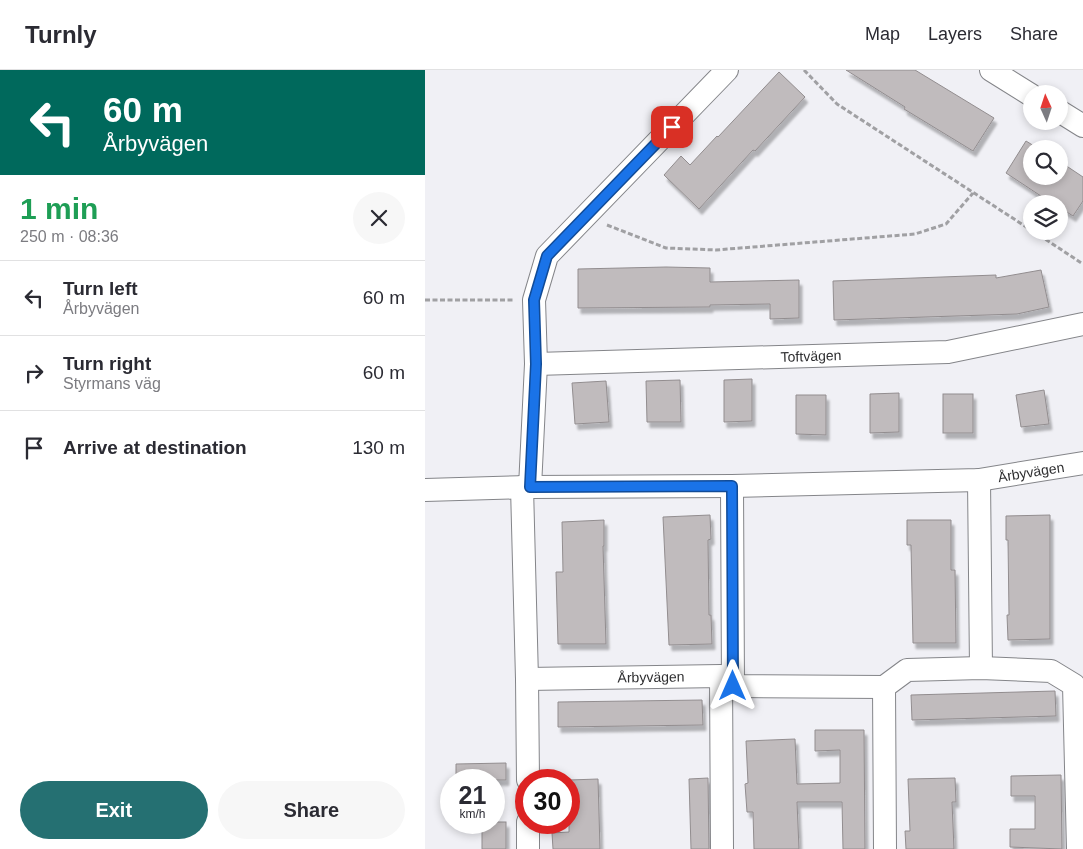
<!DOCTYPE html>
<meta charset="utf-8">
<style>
body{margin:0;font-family:Helvetica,sans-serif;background:#f7f7f7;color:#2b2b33;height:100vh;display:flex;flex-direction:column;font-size:19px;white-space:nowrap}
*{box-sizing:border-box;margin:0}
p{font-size:16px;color:#7c7c81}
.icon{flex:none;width:28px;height:28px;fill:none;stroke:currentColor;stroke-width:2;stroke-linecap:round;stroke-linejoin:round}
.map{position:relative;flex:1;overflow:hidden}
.drawer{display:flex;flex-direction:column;background:#fff;width:425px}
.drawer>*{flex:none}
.guide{background:#00695c;color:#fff;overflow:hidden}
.needle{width:32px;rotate:357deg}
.controls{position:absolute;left:598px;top:15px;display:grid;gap:10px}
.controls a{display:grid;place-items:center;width:45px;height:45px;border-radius:50%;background:#fff;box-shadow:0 2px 8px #0003;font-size:25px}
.speed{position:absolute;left:15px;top:699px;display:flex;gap:10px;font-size:25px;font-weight:700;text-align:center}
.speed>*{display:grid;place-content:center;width:65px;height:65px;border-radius:50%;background:#fff;box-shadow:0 2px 8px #0003;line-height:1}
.speed small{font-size:12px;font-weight:400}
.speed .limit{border:8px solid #d22;background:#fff;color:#111}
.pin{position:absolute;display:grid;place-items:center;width:42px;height:42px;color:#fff;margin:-21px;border-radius:10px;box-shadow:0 2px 8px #0006}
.me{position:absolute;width:55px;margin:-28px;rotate:0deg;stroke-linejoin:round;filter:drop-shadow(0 0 4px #0008)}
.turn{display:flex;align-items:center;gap:18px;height:105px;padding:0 20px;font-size:22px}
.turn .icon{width:65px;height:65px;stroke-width:2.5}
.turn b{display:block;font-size:35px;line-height:42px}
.round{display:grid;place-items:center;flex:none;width:52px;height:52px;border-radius:26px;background:#f7f7f7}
.overview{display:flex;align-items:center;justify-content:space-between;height:85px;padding:0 20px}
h1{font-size:30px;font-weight:700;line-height:38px;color:#1e9e55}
.button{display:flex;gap:10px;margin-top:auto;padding:10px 20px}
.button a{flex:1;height:58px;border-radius:30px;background:#257072;color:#fff;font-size:20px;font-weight:700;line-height:58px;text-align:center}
.button a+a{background:#f7f7f7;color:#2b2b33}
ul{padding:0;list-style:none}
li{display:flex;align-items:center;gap:15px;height:75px;padding:0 20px;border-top:1px solid #e1e1e2}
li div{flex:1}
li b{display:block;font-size:19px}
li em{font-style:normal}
header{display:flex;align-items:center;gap:30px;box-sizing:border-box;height:70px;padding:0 25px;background:#fff;border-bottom:1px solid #e1e1e2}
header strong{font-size:24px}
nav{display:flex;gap:28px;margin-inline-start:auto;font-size:18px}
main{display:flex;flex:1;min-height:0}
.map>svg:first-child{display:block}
.building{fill:#c0bbbd;stroke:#928d8f;filter:url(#shadow)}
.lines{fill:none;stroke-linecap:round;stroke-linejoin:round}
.minor-casing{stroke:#848589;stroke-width:24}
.path{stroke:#a0a0a3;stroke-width:3;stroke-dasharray:5 2.5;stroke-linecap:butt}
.minor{stroke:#fff;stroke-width:22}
.route-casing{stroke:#114b97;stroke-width:12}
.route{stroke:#1a73e8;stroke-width:9}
.labels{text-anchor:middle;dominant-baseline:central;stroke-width:4;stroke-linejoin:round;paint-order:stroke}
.street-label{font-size:14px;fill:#2e2e30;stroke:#fff}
</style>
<header>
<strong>Turnly</strong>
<nav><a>Map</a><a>Layers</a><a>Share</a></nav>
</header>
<main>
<section class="drawer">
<div class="guide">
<div class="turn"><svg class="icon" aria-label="left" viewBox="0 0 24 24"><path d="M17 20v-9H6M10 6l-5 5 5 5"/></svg><div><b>60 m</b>Årbyvägen</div></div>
</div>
<div class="overview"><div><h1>1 min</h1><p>250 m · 08:36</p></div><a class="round"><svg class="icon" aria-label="close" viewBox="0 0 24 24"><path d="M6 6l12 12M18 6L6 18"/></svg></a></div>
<ul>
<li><svg class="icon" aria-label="left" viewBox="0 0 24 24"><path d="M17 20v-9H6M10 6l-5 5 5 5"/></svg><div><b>Turn left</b><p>Årbyvägen</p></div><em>60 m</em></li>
<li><svg class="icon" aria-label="right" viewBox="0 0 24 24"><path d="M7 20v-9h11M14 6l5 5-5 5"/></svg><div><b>Turn right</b><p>Styrmans väg</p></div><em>60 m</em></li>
<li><svg class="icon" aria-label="arrive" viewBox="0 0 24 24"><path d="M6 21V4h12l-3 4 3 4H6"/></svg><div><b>Arrive at destination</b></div><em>130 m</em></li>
</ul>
<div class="button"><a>Exit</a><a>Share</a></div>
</section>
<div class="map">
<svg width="658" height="779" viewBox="0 0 658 779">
<defs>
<filter id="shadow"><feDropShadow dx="3" dy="5.5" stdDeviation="1" flood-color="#0004"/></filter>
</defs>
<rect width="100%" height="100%" fill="#f0f0f5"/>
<g class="building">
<path d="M421,0H490L569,48L548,81L479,39L480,37Z"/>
<path d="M354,2L380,27L330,81L328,80L274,139L239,105L256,86L265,95L292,66L293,67Z"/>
<path d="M601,71L614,79H606V106H634V91L658,107V131L648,146L634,137V134H628L581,103Z"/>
<path d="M241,197L285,198V212L374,210V248L345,249V234L285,235V237L153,238V199Z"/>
<path d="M616,200L624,237L592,244L409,250L408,211L571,205V208Z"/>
<path d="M327,309V351L299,352V310Z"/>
<path d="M255,310L256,352H222L221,311Z"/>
<path d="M181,311L184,352L150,354L147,313Z"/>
<path d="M619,320L624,354L596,357L591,325Z"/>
<path d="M474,323V362L445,363V324Z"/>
<rect x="518" y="324" width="30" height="39"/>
<path d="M371,325H401V365L371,364Z"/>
<path d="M285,445L286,469L283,470L284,545H286L287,574L244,575L238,447Z"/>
<path d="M625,445V569L583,570L582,545H584L583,470H581V446Z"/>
<path d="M179,450V476H178L181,574H133L131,502H138L137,452Z"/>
<path d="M482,450H526V500H530L531,573H488L486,475H482Z"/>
<path d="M630,621L631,646L487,650L486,625Z"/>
<path d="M277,630L278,655L133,657V632Z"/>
<path d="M390,660H439L440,779H418L417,732H372L374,779H329L328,742H322L320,714L323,713L321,671L370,669L372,714L415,713V680L390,681Z"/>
<path d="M81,693V710H31V694Z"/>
<path d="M636,705L637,779L585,777V759H610V726H586V706Z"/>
<path d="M283,708L284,779H266L264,709Z"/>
<path d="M530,708L531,732H527L529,779H481L480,761H485L483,709Z"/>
<path d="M173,709L175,779H128L127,763L144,762V710Z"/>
<rect x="57" y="752" width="24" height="27"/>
</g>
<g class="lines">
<defs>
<g id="minor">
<path d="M566,0L606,25"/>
<path d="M634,41L658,56"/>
<path d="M111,294L523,282L658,254"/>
<path d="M554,410L556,598"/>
<path d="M307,416L308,616L459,617"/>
<path d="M97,417L102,609L103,710"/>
<path d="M105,417L111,294L109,230L122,186L302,0"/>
<path d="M0,420L105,417L307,416L554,410L658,393"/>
<path d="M102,609L296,606L297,779"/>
<path d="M103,752V779"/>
<path d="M460,779L459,617L482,600L556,598L626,601L649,615L653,779"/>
</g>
</defs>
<use href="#minor" class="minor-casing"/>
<g class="path">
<path d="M379,0L412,34L606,160"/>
<path d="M182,155L241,178L291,180L490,164L521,154L548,123"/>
<path d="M608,161L658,194"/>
<path d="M0,230H89"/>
</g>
<use href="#minor" class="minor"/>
</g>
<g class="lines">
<defs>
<path id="route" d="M247,57L122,186L109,230L111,294L105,417L307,416L308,616"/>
</defs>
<use href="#route" class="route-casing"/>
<use href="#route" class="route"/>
</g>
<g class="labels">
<g class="street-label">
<text transform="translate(386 286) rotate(-2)">Toftvägen</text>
<text transform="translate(606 402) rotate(-9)">Årbyvägen</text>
<text transform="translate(226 607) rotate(-1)">Årbyvägen</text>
</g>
</g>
</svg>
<div class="controls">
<a><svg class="needle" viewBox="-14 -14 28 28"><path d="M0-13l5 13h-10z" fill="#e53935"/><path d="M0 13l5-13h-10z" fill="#7c7c81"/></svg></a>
<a><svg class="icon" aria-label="search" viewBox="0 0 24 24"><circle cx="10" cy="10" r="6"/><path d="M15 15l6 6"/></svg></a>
<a><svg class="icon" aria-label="layers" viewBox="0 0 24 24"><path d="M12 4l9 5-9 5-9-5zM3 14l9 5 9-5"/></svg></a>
</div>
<div class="speed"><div>21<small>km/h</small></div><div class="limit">30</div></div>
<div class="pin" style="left:247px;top:57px;background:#d93025"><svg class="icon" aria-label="arrive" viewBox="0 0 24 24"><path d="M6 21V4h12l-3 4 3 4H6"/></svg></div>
<svg class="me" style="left:308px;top:616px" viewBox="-20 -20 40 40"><path d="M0-17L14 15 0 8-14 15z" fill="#1a73e8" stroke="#fff" stroke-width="4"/></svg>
</div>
</main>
